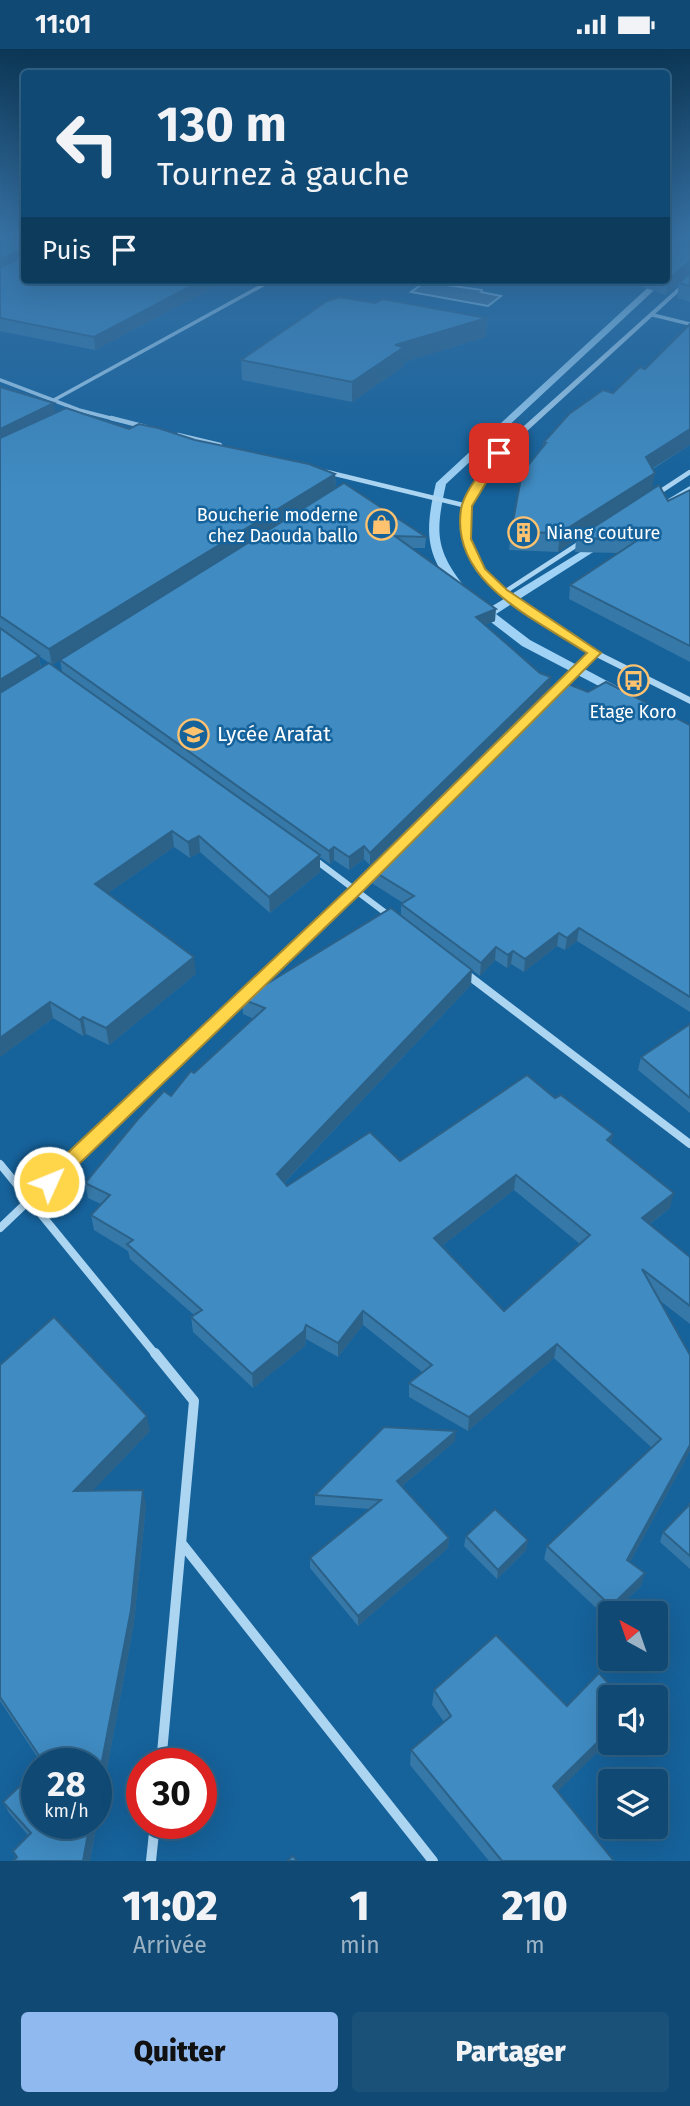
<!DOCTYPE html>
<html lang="fr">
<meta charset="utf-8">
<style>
body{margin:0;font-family:"Fira Sans",sans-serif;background:#195179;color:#f1f3f6;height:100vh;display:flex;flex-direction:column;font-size:26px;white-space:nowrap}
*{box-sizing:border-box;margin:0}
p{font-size:23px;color:#9cb3c5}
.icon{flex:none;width:38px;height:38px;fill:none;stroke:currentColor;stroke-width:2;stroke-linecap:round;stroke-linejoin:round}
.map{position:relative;height:1812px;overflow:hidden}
.drawer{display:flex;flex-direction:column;background:#104a74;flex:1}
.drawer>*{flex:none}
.banner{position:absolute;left:21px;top:21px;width:649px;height:214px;border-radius:7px;box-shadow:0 7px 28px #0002,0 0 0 2px #306286;background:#104a74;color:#f1f3f6;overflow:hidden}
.needle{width:46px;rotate:320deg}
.tools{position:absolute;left:598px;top:1552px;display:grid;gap:14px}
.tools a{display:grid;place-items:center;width:70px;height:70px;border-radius:7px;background:#104a74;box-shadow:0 7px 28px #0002,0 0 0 2px #306286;font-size:35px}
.speed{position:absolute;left:21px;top:1699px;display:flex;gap:14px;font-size:35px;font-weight:700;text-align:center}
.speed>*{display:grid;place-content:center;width:91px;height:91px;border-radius:50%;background:#104a74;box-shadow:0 7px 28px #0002,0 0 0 2px #306286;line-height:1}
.speed small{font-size:18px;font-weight:400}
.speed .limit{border:10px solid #d22;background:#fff;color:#111}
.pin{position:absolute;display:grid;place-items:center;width:60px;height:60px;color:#fff;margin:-30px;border-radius:14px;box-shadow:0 4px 10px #0006}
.me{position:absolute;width:77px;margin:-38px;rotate:46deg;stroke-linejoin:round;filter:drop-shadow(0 0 5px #0008)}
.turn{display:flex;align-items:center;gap:24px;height:147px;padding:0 21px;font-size:32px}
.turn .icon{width:91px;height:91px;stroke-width:2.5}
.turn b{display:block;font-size:49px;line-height:60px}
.then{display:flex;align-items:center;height:66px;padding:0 21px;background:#0003;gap:14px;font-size:26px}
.eta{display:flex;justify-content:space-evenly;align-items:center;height:119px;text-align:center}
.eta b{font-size:42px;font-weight:800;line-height:49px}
.button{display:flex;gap:14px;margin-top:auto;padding:14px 21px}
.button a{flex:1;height:80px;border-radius:7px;background:#90b9f0;color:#111;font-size:28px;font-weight:800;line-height:80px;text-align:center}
.button a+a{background:#195179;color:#f1f3f6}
.status{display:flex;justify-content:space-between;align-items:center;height:49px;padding:0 35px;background:#104a74;direction:ltr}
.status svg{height:19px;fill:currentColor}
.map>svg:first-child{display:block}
.water{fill:#4579a1;stroke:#9fd2f5;stroke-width:2}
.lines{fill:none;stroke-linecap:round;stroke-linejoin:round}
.stream{fill:#9fd2f5;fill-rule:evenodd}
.minor-far4{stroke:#acd5f2;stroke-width:3.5}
.minor-far3{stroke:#acd5f2;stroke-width:4.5}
.minor-far2{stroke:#acd5f2;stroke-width:6}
.minor-far1{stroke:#acd5f2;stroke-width:8}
.minor{stroke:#acd5f2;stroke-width:10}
.tertiary{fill:#acd5f2;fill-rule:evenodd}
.wall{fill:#3678a7;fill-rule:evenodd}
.shaded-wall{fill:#2c6188}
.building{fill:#3f8bc2;stroke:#2c6188;stroke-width:2;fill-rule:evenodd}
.route{fill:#ffd54a;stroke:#a68a30;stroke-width:2}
.labels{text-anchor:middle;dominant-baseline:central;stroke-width:5;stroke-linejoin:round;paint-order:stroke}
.far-poi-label{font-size:18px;fill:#fff;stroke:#16629b;text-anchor:end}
.poi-label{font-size:21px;fill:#fff;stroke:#16629b;text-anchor:start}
</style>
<div class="status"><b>11:01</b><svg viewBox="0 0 49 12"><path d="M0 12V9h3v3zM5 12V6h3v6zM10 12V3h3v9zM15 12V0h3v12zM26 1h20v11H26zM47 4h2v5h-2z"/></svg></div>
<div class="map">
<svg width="690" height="1812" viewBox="0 0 690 1812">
<rect width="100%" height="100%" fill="#16629b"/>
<path class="water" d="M425,233L482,241L481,243L501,247L488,257L411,243Z"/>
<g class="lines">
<g class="stream">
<path d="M656,231H665L446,435C436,481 434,499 464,537L454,539C423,504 426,477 436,434Z"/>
<path d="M690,437V444L669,457L660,455Z"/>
<path d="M600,491L609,493L496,565L530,591L624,641L626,644L620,648L522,597L483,567L473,557L479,553L489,559Z"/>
</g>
<g class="minor-far4">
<path d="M653,266L690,275"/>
<path d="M0,331L79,361L118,371"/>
<path d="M54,351L272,231"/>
</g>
<g class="minor-far3">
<path d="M111,369L146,378"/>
<path d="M178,386L220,396"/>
<path d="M327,423L467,457"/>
<path d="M655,446L690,423"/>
<path d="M503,544L583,492"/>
<path d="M592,607L595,604"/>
</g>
<g class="minor-far2">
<path d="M559,639L593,605"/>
<path d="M314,810L391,868"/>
<path d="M280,912L375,822"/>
</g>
<g class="minor-far1">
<path d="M465,924L690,1095"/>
<path d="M0,1115L156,1306"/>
<path d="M0,1179L282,910"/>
</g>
<g class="minor">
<path d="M155,1304L194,1352L161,1715"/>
<path d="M183,1496L433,1812"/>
<path d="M151,1812L155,1774"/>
</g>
<path class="tertiary" d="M690,228V233L502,405L471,457L470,490L484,521L506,542L598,602L690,648V655L592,606L500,546L476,522L462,490L463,457L496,402Z"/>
</g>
<g class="wall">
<path d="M0,187L24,231H228L95,301L0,282Z"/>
<path d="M667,187H690V253L677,249L679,235L666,246L621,231H667Z"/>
<path d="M690,275V396L653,420L652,441L668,452L690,441V613L569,550L570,536L618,504L575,503L576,491L558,503L509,501L511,483L543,399V394L613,344L645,320Z"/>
<path d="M486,288L404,313V317L352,353L242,331L241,311Z"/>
<path d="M0,338L55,363L129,380L195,391L335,425L336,439L344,434L426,488L425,499H411L495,572L485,576L550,640L370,816L364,810L349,821L334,811L330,815L320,808V823L270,864L200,803L190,809L174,798L108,844L196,925L109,996L86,985L83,987L53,969L0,1008ZM33,603L52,616L60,611L62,623L41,619L39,607Z"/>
<path d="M588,643L690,676V963L577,892L565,901L557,897L524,923L511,915L507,919L495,911L480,927L445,901L471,936L284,1134L287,1137L400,1112L612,1095L670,1159L650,1175L690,1208V1275L659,1251L690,1306V1402L630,1513L641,1537L613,1564H611L608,1570L544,1510L547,1497L652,1399L554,1309L468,1382L409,1348V1334L422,1323L363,1276L338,1308L306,1290L305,1297L253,1339L193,1283L191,1268L194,1266L130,1210L128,1202L94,1181L91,1166L101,1155L88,1149L85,1134L194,1024L254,970L243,965L242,950L401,867V855L403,854L370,833V820ZM514,1141L580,1195L504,1262L442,1197Z"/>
<path d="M690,975V1064L638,1021L641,1008Z"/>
<path d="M0,1316L150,1382L92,1442L146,1456L134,1574L90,1812H13L16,1809L13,1802L28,1786L9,1764L3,1753L96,1715H42L0,1652Z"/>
<path d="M455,1392L402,1437L449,1489L448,1499L358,1577L310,1519V1509L370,1460L315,1456V1446Z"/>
<path d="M690,1455V1520L660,1493L663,1483Z"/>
<path d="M466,1487L528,1491L526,1501L497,1530L464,1497Z"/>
<path d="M434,1641L567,1657L611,1690L557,1742L614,1812H489L410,1716L411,1701L444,1673L432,1656Z"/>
</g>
<g class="shaded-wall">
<path d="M24,200V214L0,223V210Z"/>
<path d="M690,212V225L679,234V235L666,246L668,231Z"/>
<path d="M203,231H228L95,301L94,288Z"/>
<path d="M487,269L486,288L404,313V317L352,353V333L395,296Z"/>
<path d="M54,354L56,367L0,395V380Z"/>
<path d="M690,380V396L643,425L646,408Z"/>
<path d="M655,424L652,442L577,489L576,491L558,503L560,484Z"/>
<path d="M335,425L336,439L52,616L49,600Z"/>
<path d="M496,560L495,572L476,580V568Z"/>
<path d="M39,607L41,622L0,648V631Z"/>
<path d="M551,628L550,640L370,816V804Z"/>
<path d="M172,782L174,798L98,851L95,835Z"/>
<path d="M199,787L200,803L190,809L188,793Z"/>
<path d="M364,797V810L349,821V808Z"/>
<path d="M334,798V811L330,815L329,802Z"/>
<path d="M320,806V823L270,864L269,848Z"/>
<path d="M579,879L577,892L565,901L567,889Z"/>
<path d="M559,884L557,897L524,923L525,910Z"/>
<path d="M496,898L495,911L480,927L481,914Z"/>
<path d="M513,902L511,915L507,919L508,906Z"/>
<path d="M194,908L196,925L109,996L106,979Z"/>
<path d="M472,921L471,936L278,1140L277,1125Z"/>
<path d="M50,953L53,969L0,1008V989Z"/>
<path d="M83,968L86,985L83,987L80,971Z"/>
<path d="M613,1085L611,1100L607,1091Z"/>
<path d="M516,1126L514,1141L433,1204L434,1189Z"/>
<path d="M674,1144L670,1159L639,1183L642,1169Z"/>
<path d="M363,1262V1276L338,1308V1294Z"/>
<path d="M306,1276V1290L305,1297L253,1339L252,1325Z"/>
<path d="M557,1295L554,1309L468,1382L469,1368Z"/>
<path d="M147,1367L150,1382L78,1457L74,1442Z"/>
<path d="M456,1382L455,1392L396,1442L397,1432Z"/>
<path d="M690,1396V1402L624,1524L627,1511Z"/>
<path d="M143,1441L146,1456L134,1574L90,1812H83L90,1774H96V1743Z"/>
<path d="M449,1489L448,1499L358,1577V1567Z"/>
<path d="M528,1491L526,1501L497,1530L498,1521Z"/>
<path d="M645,1524L641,1537L613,1564H611V1567L608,1570L611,1557Z"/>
<path d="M611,1680V1690L549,1751L553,1737Z"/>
</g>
<g class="building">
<path d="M0,187H24V200L0,210Z"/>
<path d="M667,187H690V212L668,231L667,230Z"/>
<path d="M24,205V231H203L94,288L0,269V219L24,207Z"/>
<path d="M690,224V237L679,234Z"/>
<path d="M340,248L375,254L383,250L487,269L395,296L404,298L352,333L241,311L327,252Z"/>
<path d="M690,275V380L646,408L655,424L560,484L511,483L522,424L546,394H543L569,365L603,341L613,344L640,318L645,320Z"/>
<path d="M0,338L54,354L0,380Z"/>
<path d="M66,359L129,380L139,375L158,379L195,391L309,415L335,425L49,600L0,567V389Z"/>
<path d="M344,434L426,488L395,487L496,560L476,568L540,624L551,628L370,804L364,797L349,808L334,798L329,802L60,611Z"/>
<path d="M659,436L668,452L690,441V597L570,536L638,491L577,489Z"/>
<path d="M0,579L39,607L0,631Z"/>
<path d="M49,614L320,806L269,848L199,787L188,793L172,782L95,835L194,908L106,979L83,968L80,971L50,953L0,989V644Z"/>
<path d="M563,633L588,643L606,633L690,676V948L579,879L567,889L559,884L525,910L513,902L508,906L496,898L481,914L401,855L414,847L370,820Z"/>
<path d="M391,859L472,921L277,1125L287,1137L370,1083L400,1112L527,1026L555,1049L561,1046L613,1085L607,1091L674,1144L642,1169L690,1208V1257L642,1220L690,1306V1396L627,1511L645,1524L611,1557L547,1497L661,1390L557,1295L469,1368L409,1334L432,1316L363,1262L338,1294L306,1276L304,1282L252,1325L191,1268L202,1261L127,1195L133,1191L91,1166L110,1146L85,1134L138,1070L164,1042L171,1047L191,1022L194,1024L265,959L242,950ZM516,1126L590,1186L504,1262L434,1189Z"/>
<path d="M690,975V1049L641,1008Z"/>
<path d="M54,1268L147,1367L74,1442L143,1441L131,1561L96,1743V1715H43L44,1714L0,1648V1316Z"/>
<path d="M384,1378L456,1382L397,1432L449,1489L358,1567L310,1509L381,1451L315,1446Z"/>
<path d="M690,1455V1507L663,1483Z"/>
<path d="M495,1460L528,1491L498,1521L466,1487Z"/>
<path d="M496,1586L567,1657L599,1624L621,1648H611V1680L553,1737L614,1812H502L411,1701L451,1667L434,1641Z"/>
<path d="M37,1721V1774H90L83,1812H13L17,1808L13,1802L31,1784L3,1753Z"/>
<path d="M293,1807L297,1812H287Z"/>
</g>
<linearGradient id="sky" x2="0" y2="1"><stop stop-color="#0c3655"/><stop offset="0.42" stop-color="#3671a4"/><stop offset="1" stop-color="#3671a4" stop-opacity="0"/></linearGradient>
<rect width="690" height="440" fill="url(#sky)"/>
<path class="route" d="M499,401L504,404L472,457L471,490L485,520L507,541L601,604L361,844L55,1138H42L39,1133L42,1128L351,837L587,604C536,570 450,534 461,460C464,442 484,420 494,404Z"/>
<defs>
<symbol id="shop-ring" viewBox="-11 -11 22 22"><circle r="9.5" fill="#16629b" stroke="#ffc26e" stroke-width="1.5"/><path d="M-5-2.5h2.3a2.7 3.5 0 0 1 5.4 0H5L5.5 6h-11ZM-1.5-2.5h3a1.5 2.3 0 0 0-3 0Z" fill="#ffc26e"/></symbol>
<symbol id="building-ring" viewBox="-11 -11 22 22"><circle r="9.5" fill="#16629b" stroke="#ffc26e" stroke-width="1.5"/><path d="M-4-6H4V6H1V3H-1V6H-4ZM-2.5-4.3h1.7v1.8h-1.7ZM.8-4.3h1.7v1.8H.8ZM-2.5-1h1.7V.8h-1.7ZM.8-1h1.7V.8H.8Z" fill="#ffc26e"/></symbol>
<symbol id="bus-ring" viewBox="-11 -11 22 22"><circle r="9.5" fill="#16629b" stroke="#ffc26e" stroke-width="1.5"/><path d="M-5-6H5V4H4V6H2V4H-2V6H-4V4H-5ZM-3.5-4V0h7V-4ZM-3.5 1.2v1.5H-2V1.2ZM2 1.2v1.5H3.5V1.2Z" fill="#ffc26e"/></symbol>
<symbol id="school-ring" viewBox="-11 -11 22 22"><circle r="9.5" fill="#16629b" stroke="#ffc26e" stroke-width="1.5"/><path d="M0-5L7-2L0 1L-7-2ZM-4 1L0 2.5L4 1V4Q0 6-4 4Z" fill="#ffc26e"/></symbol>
</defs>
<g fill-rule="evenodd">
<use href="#shop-ring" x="364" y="458" width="35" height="35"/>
<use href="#building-ring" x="506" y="466" width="35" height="35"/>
<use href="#bus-ring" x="616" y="614" width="35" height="35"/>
<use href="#school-ring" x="176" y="668" width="35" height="35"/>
</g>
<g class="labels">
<g class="far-poi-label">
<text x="358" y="466">Boucherie moderne<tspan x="358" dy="21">chez Daouda ballo</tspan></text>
<text x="546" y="484" text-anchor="start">Niang couture</text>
<text x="633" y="663" text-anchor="middle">Etage Koro</text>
</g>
<g class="poi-label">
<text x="217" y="685">Lycée Arafat</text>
</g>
</g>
</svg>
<div class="tools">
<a><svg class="needle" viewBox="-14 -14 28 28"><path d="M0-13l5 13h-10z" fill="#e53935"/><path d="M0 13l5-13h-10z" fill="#9cb3c5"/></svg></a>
<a><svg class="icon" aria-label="sound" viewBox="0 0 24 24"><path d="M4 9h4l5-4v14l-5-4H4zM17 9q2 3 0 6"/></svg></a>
<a><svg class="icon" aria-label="layers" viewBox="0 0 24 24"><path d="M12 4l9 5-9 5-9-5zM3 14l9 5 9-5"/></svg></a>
</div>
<div class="speed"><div>28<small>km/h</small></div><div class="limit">30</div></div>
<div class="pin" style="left:499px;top:404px;background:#d93025"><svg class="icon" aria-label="arrive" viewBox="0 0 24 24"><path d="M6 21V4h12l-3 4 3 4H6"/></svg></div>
<svg class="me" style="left:49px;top:1133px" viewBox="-20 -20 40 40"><circle r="17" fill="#ffd54a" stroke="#fff" stroke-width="3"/><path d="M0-11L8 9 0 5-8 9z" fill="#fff"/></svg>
<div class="banner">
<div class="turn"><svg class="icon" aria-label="left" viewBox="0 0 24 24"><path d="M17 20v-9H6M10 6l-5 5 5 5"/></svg><div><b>130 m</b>Tournez à gauche</div></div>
<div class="then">Puis<svg class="icon" aria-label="arrive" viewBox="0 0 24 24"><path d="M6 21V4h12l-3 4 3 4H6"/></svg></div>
</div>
</div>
<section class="drawer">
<div class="eta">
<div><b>11:02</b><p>Arrivée</p></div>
<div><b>1</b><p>min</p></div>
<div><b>210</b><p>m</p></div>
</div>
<div class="button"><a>Quitter</a><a>Partager</a></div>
</section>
